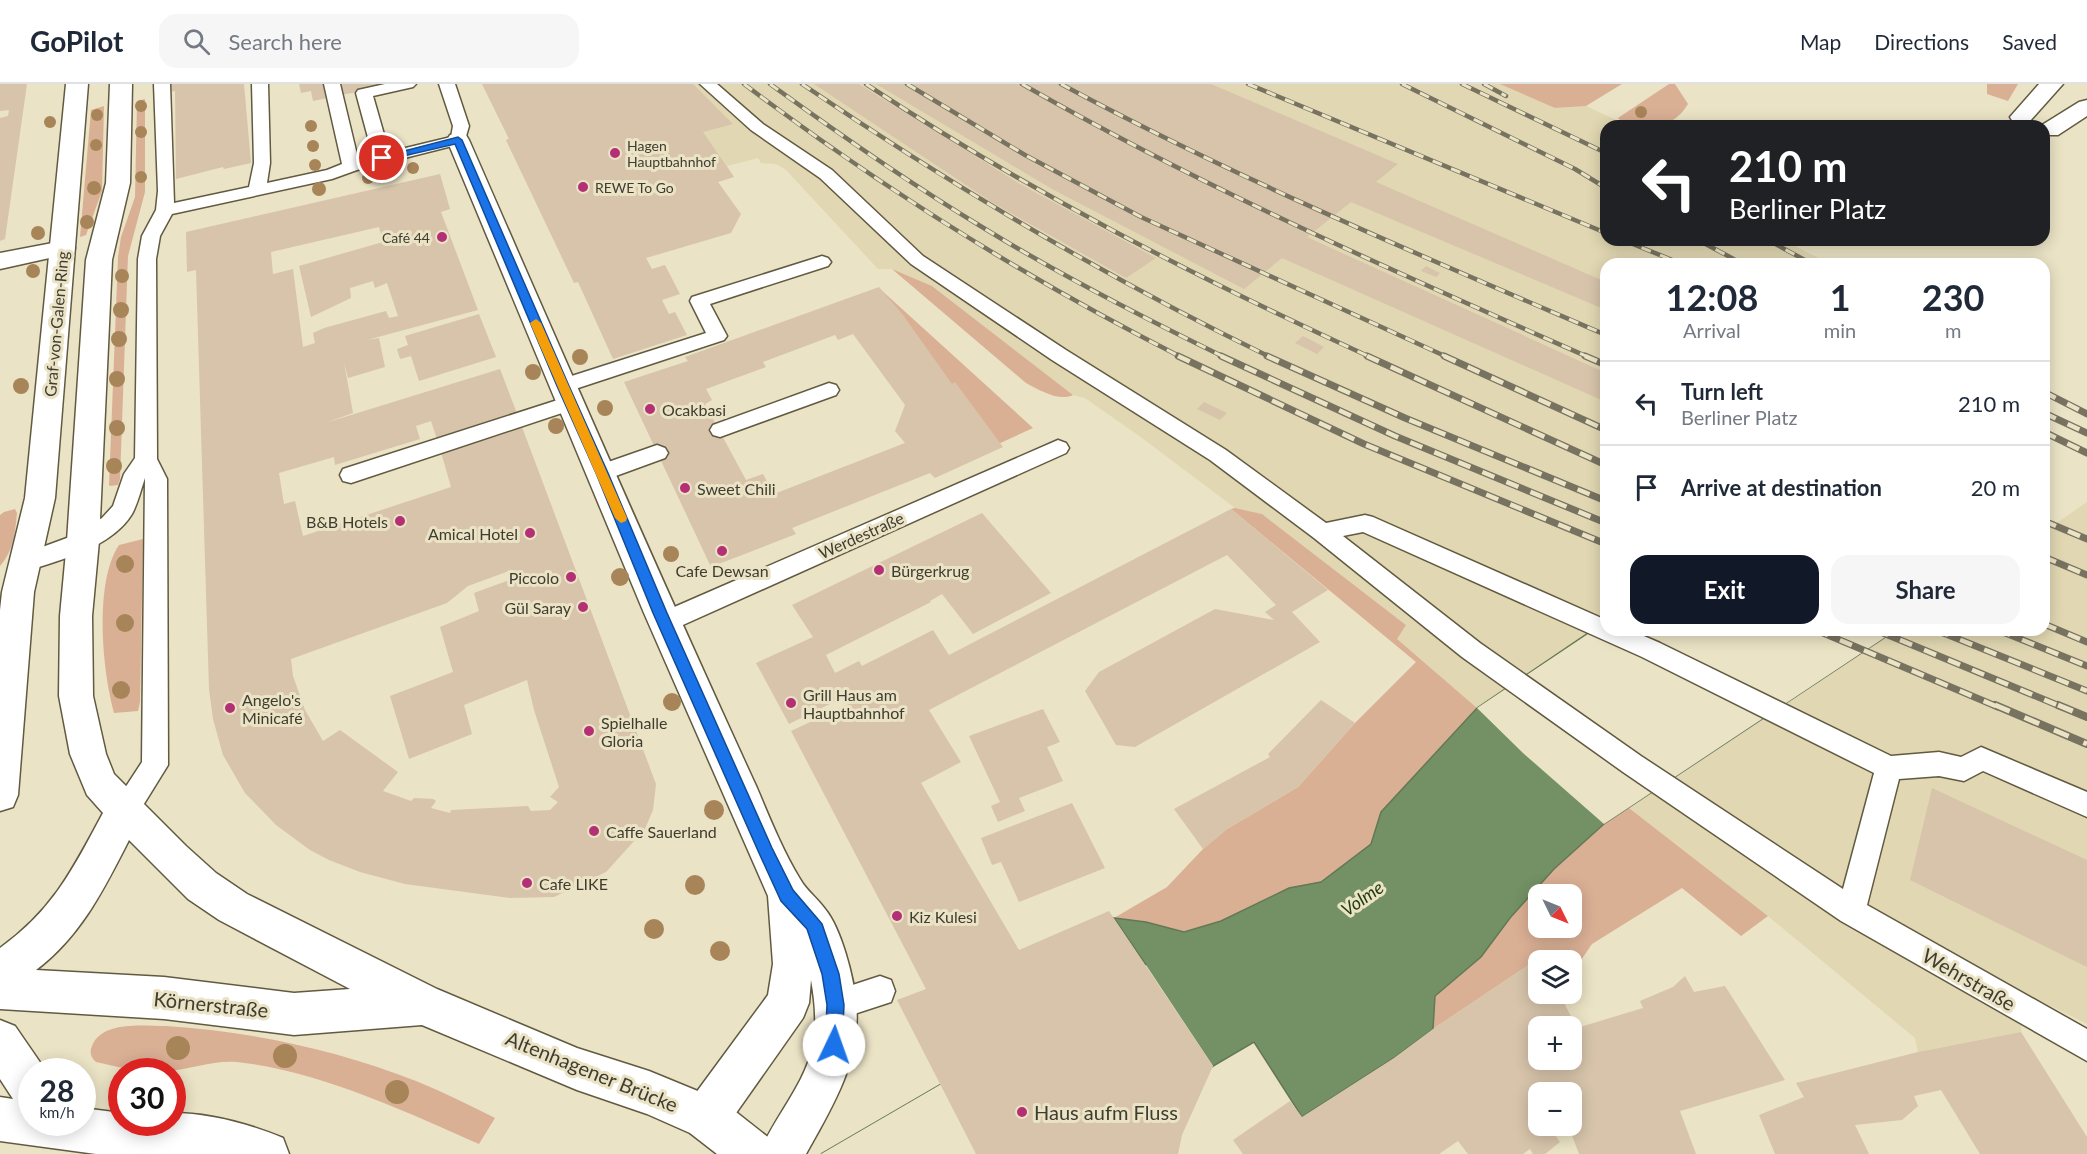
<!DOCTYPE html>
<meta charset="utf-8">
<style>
body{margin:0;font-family:Lato,sans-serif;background:#f6f6f7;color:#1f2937;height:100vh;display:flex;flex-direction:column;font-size:22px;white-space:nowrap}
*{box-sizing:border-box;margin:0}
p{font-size:20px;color:#747a83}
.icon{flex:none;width:33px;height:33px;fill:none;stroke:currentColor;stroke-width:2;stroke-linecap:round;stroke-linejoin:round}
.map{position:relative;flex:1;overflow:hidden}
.side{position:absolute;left:1600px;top:174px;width:450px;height:378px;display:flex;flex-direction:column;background:#fff;border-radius:18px;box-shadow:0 3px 15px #0003}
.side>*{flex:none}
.top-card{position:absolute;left:1600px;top:36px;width:450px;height:126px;border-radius:18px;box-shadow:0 3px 15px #0003;background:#202124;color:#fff;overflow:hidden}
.needle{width:39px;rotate:133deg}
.controls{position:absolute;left:1528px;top:800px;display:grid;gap:12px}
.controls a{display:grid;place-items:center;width:54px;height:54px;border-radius:12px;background:#fff;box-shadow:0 3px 15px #0003;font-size:30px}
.speed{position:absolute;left:18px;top:974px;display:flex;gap:12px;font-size:30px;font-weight:700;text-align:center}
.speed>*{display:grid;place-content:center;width:78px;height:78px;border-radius:50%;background:#fff;box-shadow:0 3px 15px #0003;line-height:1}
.speed small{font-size:15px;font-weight:400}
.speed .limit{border:9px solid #d22;background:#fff;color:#111}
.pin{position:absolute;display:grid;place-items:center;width:51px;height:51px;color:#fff;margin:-26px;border:3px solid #fff;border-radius:50%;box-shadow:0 2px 6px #0007}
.me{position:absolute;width:66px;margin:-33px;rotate:3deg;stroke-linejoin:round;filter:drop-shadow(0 0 4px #0008)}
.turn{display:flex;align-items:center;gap:21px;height:126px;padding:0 30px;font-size:27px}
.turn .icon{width:78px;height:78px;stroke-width:2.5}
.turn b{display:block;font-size:42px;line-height:51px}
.eta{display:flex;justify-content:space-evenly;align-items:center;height:102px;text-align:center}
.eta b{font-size:36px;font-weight:700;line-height:42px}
.primary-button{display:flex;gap:12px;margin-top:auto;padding:12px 30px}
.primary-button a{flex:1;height:69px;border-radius:18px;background:#111827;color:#fff;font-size:24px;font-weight:700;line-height:69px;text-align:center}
.primary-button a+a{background:#f6f6f7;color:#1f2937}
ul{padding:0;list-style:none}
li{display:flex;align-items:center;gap:18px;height:84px;padding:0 30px;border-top:2px solid #e0e1e3}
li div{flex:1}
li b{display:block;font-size:22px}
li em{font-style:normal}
header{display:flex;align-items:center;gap:36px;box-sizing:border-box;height:84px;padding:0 30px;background:#fff;border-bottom:2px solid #e0e1e3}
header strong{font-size:28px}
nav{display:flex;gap:33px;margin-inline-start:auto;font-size:21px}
.search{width:420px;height:54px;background:#f6f6f7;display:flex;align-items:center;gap:15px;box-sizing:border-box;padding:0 21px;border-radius:18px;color:#747a83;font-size:22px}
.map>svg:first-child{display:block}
.built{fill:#e1d7b2}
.green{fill:#dab095;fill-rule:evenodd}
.water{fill:#739165;stroke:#637855;stroke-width:1.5}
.pier{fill:#ebe3c5}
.building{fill:#d7c4ab;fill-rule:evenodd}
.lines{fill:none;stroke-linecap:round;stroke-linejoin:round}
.service-casing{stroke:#615a40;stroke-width:3}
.minor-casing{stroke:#615a40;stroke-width:3}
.tertiary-casing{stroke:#615a40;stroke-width:3}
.service{fill:#fff;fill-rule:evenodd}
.minor{fill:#fff;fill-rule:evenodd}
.tertiary{fill:#fff;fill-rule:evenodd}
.rail-far2-casing{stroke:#787361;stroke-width:4.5}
.rail-far1-casing{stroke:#787361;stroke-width:7}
.rail-casing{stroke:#787361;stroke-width:8}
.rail-far2{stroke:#ebe3c5;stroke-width:3;stroke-dasharray:10;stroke-linecap:butt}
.rail-far1{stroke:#ebe3c5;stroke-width:4.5;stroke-dasharray:13;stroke-linecap:butt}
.rail{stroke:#ebe3c5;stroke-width:5;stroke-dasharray:16;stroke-linecap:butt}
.tree{fill:#a88459}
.route{fill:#1a73e8;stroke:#114b97;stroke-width:1.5}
.slow{fill:#f59e0b}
.poi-dot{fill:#b43075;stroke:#ebe3c5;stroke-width:2}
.labels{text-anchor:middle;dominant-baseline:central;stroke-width:6;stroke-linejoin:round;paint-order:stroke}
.far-poi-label{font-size:14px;fill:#3f3c30;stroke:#ebe3c5;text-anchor:start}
.street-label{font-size:16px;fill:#3f3c30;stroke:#ebe3c5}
.poi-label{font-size:16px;fill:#3f3c30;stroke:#ebe3c5;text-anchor:start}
.water-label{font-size:18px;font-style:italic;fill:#1d3b0a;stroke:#ebe3c5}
.near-street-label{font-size:20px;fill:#3f3c30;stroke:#ebe3c5}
.near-poi-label{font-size:20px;fill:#3f3c30;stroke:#ebe3c5;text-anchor:start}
</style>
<header>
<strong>GoPilot</strong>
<div class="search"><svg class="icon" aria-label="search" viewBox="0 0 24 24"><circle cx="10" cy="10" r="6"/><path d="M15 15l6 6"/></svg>Search here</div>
<nav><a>Map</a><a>Directions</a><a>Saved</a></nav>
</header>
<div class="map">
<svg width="2087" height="1070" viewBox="0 0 2087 1070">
<rect width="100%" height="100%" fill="#ebe3c5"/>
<path class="built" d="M482,0H1509L1555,24L1586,22L1616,36L1618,42H1606V156H1783L1830,180H1606V546H2044L2045,286L2087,306V940L2027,910L2022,925L2021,948L1918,968L1915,954L1768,832L1629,724L1523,669L1477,624L1396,555L1406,541L1262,430L1235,424L1142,354L1085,314L1073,311L932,202L892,185H878L786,86L776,80L761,79L758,74L727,82L734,93L731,94L550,146L506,56L509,54Z"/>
<g class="green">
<path d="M1500,0H1622L1586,22L1555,24Z"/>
<path d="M1669,0H1675L1688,20C1672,46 1653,42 1626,42L1618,34Z"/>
<path d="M1987,0H2018L2008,17L1987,10Z"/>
<path d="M145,15V108L128,172L120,395L118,401L110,402L109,401L118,173L121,153L135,113L137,17Z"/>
<path d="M104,22L102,107L86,151L80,153L91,26Z"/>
<path d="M892,185L932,202L1073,311C1059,318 1039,306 1026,299Z"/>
<path d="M879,204L1033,344L996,361Z"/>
<path d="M1235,424L1262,430L1406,541L1397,555L1477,624L1381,727L1371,760L1321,798L1289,804L1221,837L1184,848L1146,838L1114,834L1167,803L1203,765L1227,745L1298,703L1355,639L1416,578L1231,425Z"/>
<path d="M15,425L17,429C15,449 14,466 0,482V431L4,428Z"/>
<path d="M143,455L140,618L138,627L114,629C102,586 94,498 119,461Z"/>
<path d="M1629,724L1768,832L1741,852L1682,804L1592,860L1579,879L1572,884V876H1539V884L1533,878L1433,945L1435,912L1481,873L1510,834L1554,785L1604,740ZM1539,810H1572V843H1539Z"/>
<path d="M166,942C250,947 337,966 416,997C443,1008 469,1021 495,1034L479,1060C404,1027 319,987 237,978C213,976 192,985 169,987C144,989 121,984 96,978C91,974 89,968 92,962C102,936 144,942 166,942Z"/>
</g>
<path class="water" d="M1606,537V546H1896L1604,740L1554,785L1510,834L1481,873L1435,912L1433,945L1394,974L1302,1033L1254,958L1106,1045L821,1070L1146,881L1114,834L1146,838L1184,848L1221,837L1289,804L1321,798L1371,760L1381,728L1477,624Z"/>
<g class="pier">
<path d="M2045,259L2087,280V418L2045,447Z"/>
<path d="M1606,538V546H1896L1604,740L1523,669L1477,624Z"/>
<path d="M1146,881L1213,982L1066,1070H821Z"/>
</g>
<g class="building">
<path d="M0,0H27L5,155L0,157V34L8,32L9,26L0,27Z"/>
<path d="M168,0H244L251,79L224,85L223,83L176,95L175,7L168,8Z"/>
<path d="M299,0H390V1L313,17L311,7L301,9Z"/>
<path d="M482,0H693L733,40L703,48L734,93L718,98L741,130L731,149L646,174L652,185L665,181L680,210L662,216L669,230L675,228L687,251L613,275L578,198L574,199L506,56L509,55Z"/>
<path d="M814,0H859L1020,100L1156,174L1126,194L993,119Z"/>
<path d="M876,0H1211L1398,80L1376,98L1606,198V226L1351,118L1307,153L1606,289V318L1282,174L1244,205L1052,105Z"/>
<path d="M440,90L450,125L441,128L478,226L367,256L379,254L385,283L348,294L344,278L353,329L325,339L500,285L518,332L438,358L431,337L416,342L420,355L335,381L334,373L279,389L284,420L295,417L303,452L451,403L441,368L522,343L656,700L653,726L645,745L606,788L554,813L510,814L405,800L360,788L329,776L310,766L276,741L245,709L223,671L213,635L209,605L196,186L187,188L186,148ZM379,143L383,158L299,182L311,233L351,214L350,204L373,197L375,204L387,199L398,232L389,234L386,227L324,244L313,249L315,259L303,263L293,185L273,190L271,168ZM509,487L512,495L474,509L479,527L440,543L453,588L390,612L409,675L472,650L464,621L527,596L534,626L559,703L550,713L558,718L550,726L531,727L528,722L451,726L450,729L431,724L436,717L433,715L414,714L411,717L383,707L398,688L340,646L323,657L305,626L293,592L291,575L447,519L468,502Z"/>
<path d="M1426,182L1440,189L1436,193L1421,187Z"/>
<path d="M879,203L903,231L952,300L955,298L1003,363L935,394L930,389L792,444L796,450L711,483L624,298L688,277L685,273ZM853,250L905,321L895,347L905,359L774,410L763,390L746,396L705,320L712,316L706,305L766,283L763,278L835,251L838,256Z"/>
<path d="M479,230L496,273L419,297L411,272L400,275L397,265L408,261L405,252Z"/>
<path d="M1303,252L1324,263L1317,270L1295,259Z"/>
<path d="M1204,318L1227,329L1220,336L1197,325Z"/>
<path d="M1231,425L1328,506L1292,528L1320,558L1135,663L1116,661L1085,607L1099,588L1215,525L1274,536L1265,528L1276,521L1227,471L929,626L961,678L921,699L1019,866L1109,827L1213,982L1182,1051L1178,1070H976L897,916L926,905L791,647L853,618L848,611L789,640L756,579L813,553L792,521L982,429L1051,509L973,550L942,510L930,517L931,518L826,571L835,589L859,577L862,582L933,546L949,571Z"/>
<path d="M1321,616L1355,639L1298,703L1227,745L1203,765L1174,725L1270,673L1268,670Z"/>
<path d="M1043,625L1060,658L1047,663L1063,697L1019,714L1025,727L998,738L991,722L1000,718L969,652Z"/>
<path d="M1932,704L2087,776V883L1910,796Z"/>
<path d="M1072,719L1105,784L1019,818L1001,778L992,781L981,754Z"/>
<path d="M1533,878L1539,884V909H1559L1577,944L1643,924L1640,917L1673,903L1685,892L1694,908L1725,902L1785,996L1680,1027L1696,1070H1579L1568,1041H1572V1008H1539V1041H1565L1555,1051L1560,1058L1545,1070H1533L1530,1065L1523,1070H1468L1458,1057L1439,1070H1243L1233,1056L1290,1017L1302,1033L1394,974L1433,945ZM1539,942H1572V975H1539Z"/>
<path d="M2021,948L2087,1053V1070H1980L1941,1006L1914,1012L1918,1022L1902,1036L1855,1041L1869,1070H1775L1759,1031L1804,1013L1796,999L1918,968Z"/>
</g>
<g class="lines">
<defs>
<g id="service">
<path d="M154,0H170L174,119L249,103L254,79L252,0H268L270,79L267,99L327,86L342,80L324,0H340L358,75L373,72L356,9L358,6L385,0H416L413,3L373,12L389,68L451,53L453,42L439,0H455L469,42L464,59L357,86L332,95L172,130L160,152L156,175L157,375L167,395L168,681L134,736L124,739L114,736L110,727L142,678L145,394C141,405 138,419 132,430C112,463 61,476 26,487L18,484L14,478L18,472L75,451L102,434L113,422L124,390L135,374L138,175L142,152L156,126L158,107Z"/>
<path d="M700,0H717L763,40L832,86L923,172L1066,266L1226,366L1326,439L1365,431L1373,433L1606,536V546H1630L1660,559L1891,672L1939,668L1961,673L1981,663L2087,708V733L1983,687L1964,697L1939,692L1899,695L1867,821L2087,945V977L1841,837L1623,688L1462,573L1314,454L1210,376L1052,276L911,180L820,94L751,46ZM1363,448L1642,573L1874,689L1843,805L1641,672L1480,559L1343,452Z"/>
<path d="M822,172L828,174L831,178L828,182L710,220L727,252L724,256L563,309L556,307L553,302L556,297L706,249L690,217L692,213Z"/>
<path d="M829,299L836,301L839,306L836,311L720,353L713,351L710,346L713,341Z"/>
<path d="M570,312L577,314L580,319L577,324L351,399L343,397L340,391L343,385Z"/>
<path d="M1058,356L1066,359L1069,364L1066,369L674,545L665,548L656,545L653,538L656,531Z"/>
<path d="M657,361L665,364L668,369L665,374L602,397L594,395L591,389L594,383Z"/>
<path d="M880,892L891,896L895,907L891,918L836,936L825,932L821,921L825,910Z"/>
</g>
<g id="minor">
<path d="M2039,0H2063L2029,38L2021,40L2013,38L2010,33Z"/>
<path d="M2087,16V32L2058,51H2044V42L2042,41L2079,18Z"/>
<path d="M458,49L466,51L469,56C564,273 658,489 757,704C770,735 783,767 800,795C806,806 817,814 825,825C841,844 854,894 856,919C862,976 832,1023 806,1070H759C774,1033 805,1001 813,961C817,940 815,917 811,896L809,919L803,934L722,1049L706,1055L690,1049L684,1033L690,1017L768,911L773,880L768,812L644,529L447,56L450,51Z"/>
<path d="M63,157L72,159L75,164L72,169L0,185V169Z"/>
</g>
<g id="tertiary">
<path d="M66,0H88L55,414L34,508L18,711L13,723L0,727V526L2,508L25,414Z"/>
<path d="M110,0H132L130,99L112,176L99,457L92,532L93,612L106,670L114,690L186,762L216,789L247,810L437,905L577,964L649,987L722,1017L769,1054L775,1070H717L690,1049L647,1030L577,1006L422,941L294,951L164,935L0,925V864C53,826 73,785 103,729L87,711L70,670L59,612L60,532L67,457L86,176L106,99ZM129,756L188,815L219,836L350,905L294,909L164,893L36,886C81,852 104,805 129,756Z"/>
<path d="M0,936L15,942L46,987H32V1038H82V1024L122,1029V1038H172V1029C209,1029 249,1040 283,1054L289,1070H96L0,1057V1013L13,1015L0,995Z"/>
</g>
</defs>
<use href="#service" class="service-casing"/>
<use href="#minor" class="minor-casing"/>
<use href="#tertiary" class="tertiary-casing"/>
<use href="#service" class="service"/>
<use href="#minor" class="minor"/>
<use href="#tertiary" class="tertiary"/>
<defs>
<g id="rail-far2">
<path d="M744,0C882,104 1027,195 1181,273"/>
<path d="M770,0C839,50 909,99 982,143C1060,191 1142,233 1224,273"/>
<path d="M802,0C952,102 1107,194 1270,273"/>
<path d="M866,0C1026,106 1195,193 1370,273"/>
<path d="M907,0L1025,71L1141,133L1447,273"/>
<path d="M1022,0C1205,105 1396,188 1588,273"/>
<path d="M1061,0C1237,95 1422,172 1606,251"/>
<path d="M1248,0L1606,149"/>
<path d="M1402,0L1575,85L1606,104"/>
<path d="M1462,0L1606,69"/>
<path d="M1484,0L1506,12"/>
<path d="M1623,156L1682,180"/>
<path d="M1698,156L1743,180"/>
<path d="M1768,156L1812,180"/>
</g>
<g id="rail-far1">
<path d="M1178,272L1364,360L1606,460"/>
<path d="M1221,272L1395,352L1606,439"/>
<path d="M1267,272L1405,334L1606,417"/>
<path d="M1367,272L1606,381"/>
<path d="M1444,272L1606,346"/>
<path d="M1585,272L1606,281"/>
<path d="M2044,308L2087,330"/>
<path d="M2044,329L2087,349"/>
<path d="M2044,348L2087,369"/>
<path d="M2044,437L2087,455"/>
<path d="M2044,473L2087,491"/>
<path d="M2044,540L2087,558"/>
<path d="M1816,546L1998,623"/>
<path d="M1876,546L2062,623"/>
<path d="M1936,546L2087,607"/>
<path d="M1998,546L2087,582"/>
</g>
<g id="rail">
<path d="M1995,621L2087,660"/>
<path d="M2058,621L2087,633"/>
</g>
</defs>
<use href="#rail-far2" class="rail-far2-casing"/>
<use href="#rail-far1" class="rail-far1-casing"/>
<use href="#rail" class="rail-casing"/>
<use href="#rail-far2" class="rail-far2"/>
<use href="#rail-far1" class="rail-far1"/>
<use href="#rail" class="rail"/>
</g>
<g class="tree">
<circle cx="141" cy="22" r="6"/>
<circle cx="1641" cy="28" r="6"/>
<circle cx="97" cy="31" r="6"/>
<circle cx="50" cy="38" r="6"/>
<circle cx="311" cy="42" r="6"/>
<circle cx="141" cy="48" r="6"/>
<circle cx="96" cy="61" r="6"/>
<circle cx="313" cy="62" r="6"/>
<circle cx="315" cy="81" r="6"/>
<circle cx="413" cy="84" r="6"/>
<circle cx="141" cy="93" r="6"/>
<circle cx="368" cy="94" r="6"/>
<circle cx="94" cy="104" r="7"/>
<circle cx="319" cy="105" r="7"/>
<circle cx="87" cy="138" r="7"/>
<circle cx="38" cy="149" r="7"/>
<circle cx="33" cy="187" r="7"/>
<circle cx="122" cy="192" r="7"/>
<circle cx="121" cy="226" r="8"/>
<circle cx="119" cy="255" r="8"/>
<circle cx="580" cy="273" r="8"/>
<circle cx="533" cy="288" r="8"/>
<circle cx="117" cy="295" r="8"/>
<circle cx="21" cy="302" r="8"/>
<circle cx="605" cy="324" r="8"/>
<circle cx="556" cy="342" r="8"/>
<circle cx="117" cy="344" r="8"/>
<circle cx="114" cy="382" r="8"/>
<circle cx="671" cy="470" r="8"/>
<circle cx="125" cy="480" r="9"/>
<circle cx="620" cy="493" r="9"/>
<circle cx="125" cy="539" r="9"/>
<circle cx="121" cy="606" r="9"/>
<circle cx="672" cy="618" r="9"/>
<circle cx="714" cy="726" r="10"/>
<circle cx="695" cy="801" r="10"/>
<circle cx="654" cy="845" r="10"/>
<circle cx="720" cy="867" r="10"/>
<circle cx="178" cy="964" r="12"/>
<circle cx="285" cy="972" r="12"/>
<circle cx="397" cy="1008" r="12"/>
</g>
<path class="route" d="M458,53L462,56L569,302L608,389L667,529L772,764L793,806L822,840L839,890L844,921L842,961L840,967L834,969L827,967L825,961L827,921L822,890L807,845L781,817L759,769L653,529L596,389L557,302L455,60L382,77L377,74Z"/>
<path class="slow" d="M536,235L541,239L627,434L626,437L621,439L615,434L530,239Z"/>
<g class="poi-dot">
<circle cx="615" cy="69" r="6"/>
<circle cx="583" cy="103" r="6"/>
<circle cx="442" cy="153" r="6"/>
<circle cx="650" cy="325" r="6"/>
<circle cx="685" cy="404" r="6"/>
<circle cx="400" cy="437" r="6"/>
<circle cx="530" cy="449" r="6"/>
<circle cx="722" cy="467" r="6"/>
<circle cx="879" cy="486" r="6"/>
<circle cx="571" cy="493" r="6"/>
<circle cx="583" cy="523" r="6"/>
<circle cx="791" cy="619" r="6"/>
<circle cx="230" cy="624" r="6"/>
<circle cx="589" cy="647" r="6"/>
<circle cx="594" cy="747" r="6"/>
<circle cx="527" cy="799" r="6"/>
<circle cx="897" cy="832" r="6"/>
<circle cx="1022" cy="1028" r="6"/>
</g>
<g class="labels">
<g class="far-poi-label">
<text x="627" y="61">Hagen<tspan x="627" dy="16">Hauptbahnhof</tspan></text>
<text x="595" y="103">REWE To Go</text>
<text x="430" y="153" text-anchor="end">Café 44</text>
</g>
<g class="street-label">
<text transform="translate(56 240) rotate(-85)">Graf-von-Galen-Ring</text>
<text transform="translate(861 451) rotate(-24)">Werdestraße</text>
</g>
<g class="poi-label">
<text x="662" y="325">Ocakbasi</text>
<text x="697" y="404">Sweet Chili</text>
<text x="388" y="437" text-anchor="end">B&amp;B Hotels</text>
<text x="518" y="449" text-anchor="end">Amical Hotel</text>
<text x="722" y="486" text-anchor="middle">Cafe Dewsan</text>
<text x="891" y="486">Bürgerkrug</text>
<text x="559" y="493" text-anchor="end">Piccolo</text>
<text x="571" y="523" text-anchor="end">Gül Saray</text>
<text x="803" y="610">Grill Haus am<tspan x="803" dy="18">Hauptbahnhof</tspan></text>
<text x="242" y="615">Angelo's<tspan x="242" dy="18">Minicafé</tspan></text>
<text x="601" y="638">Spielhalle<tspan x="601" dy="18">Gloria</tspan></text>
<text x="606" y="747">Caffe Sauerland</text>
<text x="539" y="799">Cafe LIKE</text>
<text x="909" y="832">Kiz Kulesi</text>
</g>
<g class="water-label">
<text transform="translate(1362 814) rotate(-35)">Volme</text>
</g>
<g class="near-street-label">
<text transform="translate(1969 895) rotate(30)">Wehrstraße</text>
<text transform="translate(211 920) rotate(6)">Körnerstraße</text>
<text transform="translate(592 987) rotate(22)">Altenhagener Brücke</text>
</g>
<g class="near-poi-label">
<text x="1034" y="1028">Haus aufm Fluss</text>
</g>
</g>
</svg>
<div class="controls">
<a><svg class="needle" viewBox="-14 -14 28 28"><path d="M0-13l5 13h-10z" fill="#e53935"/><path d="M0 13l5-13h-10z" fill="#747a83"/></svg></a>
<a><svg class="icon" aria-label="layers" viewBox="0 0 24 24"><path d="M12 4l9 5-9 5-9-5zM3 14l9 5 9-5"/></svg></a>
<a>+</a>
<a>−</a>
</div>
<div class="speed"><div>28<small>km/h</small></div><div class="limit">30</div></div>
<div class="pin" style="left:382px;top:74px;background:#d93025"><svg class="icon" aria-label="arrive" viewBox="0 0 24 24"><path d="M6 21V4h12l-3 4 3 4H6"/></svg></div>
<svg class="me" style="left:834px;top:961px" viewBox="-20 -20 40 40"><circle r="19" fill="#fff"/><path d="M0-13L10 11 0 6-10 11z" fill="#1a73e8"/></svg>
<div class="top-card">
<div class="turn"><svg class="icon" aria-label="left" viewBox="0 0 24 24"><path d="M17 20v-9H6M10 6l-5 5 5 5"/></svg><div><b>210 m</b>Berliner Platz</div></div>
</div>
<section class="side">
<div class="eta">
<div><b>12:08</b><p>Arrival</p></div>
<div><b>1</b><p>min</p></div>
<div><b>230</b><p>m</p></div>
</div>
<ul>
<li><svg class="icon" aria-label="left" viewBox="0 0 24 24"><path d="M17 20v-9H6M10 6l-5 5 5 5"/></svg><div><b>Turn left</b><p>Berliner Platz</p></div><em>210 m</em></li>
<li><svg class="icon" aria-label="arrive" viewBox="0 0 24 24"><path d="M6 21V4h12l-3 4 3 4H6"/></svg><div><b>Arrive at destination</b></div><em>20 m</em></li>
</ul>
<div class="primary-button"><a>Exit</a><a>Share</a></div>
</section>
</div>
